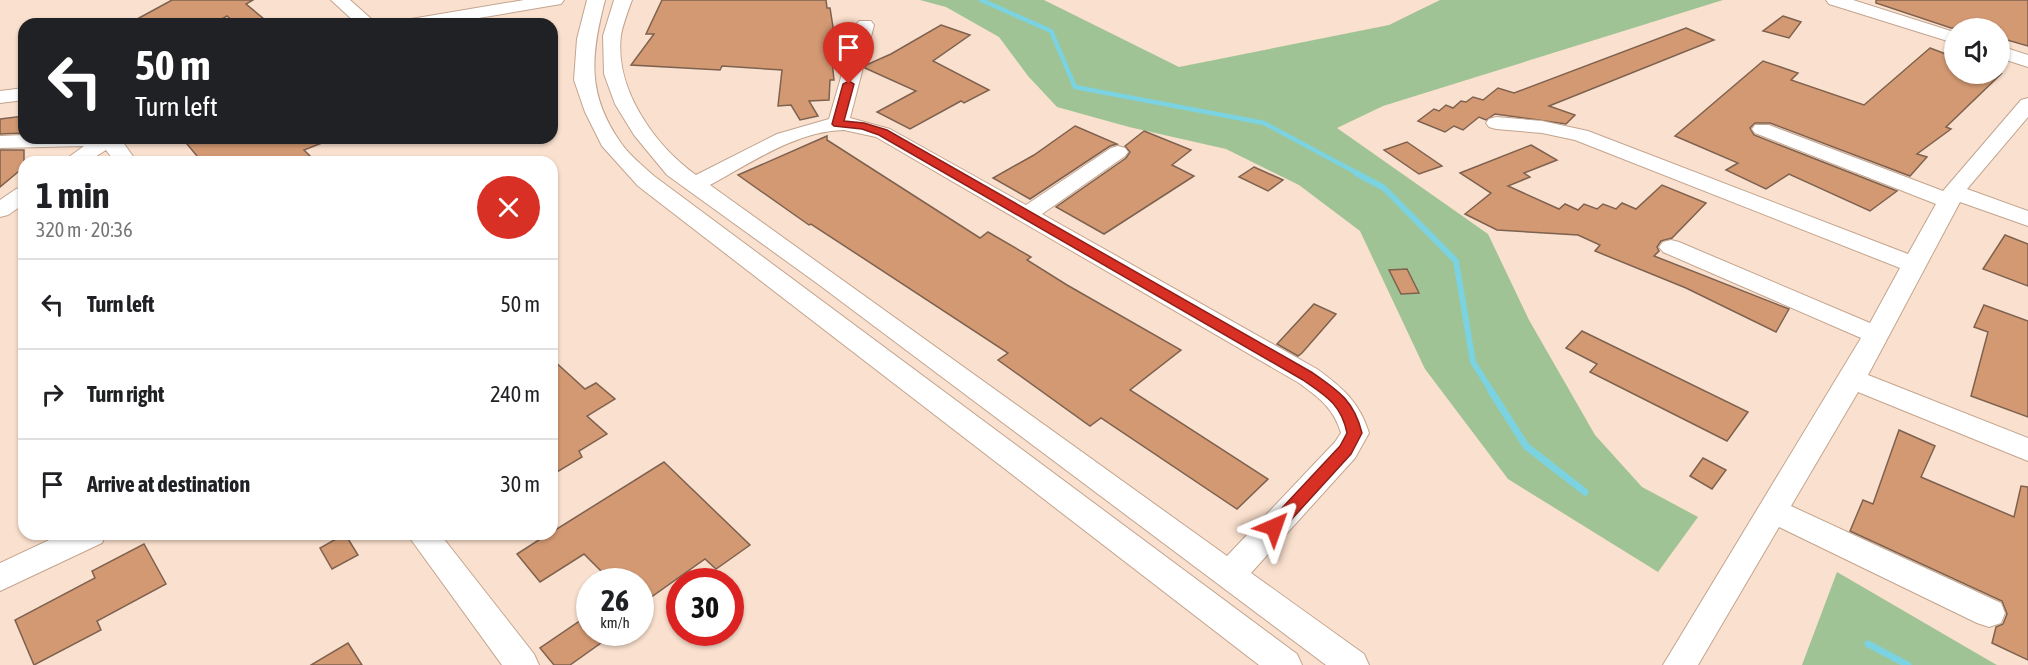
<!DOCTYPE html>
<meta charset="utf-8">
<style>
body{margin:0;font-family:"Asap Condensed",sans-serif;background:#f2f2f2;color:#202124;height:100vh;display:flex;flex-direction:column;font-size:22px;white-space:nowrap}
*{box-sizing:border-box;margin:0}
p{font-size:20px;color:#757577}
.icon{flex:none;width:33px;height:33px;fill:none;stroke:currentColor;stroke-width:2;stroke-linecap:round;stroke-linejoin:round}
.map{position:relative;flex:1;overflow:hidden}
.sheet{position:absolute;left:18px;top:156px;width:540px;height:384px;display:flex;flex-direction:column;background:#fff;border-radius:18px;box-shadow:0 2px 4px #0004}
.sheet>*{flex:none}
.guide{position:absolute;left:18px;top:18px;width:540px;height:126px;border-radius:18px;box-shadow:0 2px 4px #0004;background:#202124;color:#fff;overflow:hidden}
.buttons{position:absolute;left:1944px;top:18px;display:grid;gap:12px}
.buttons a{display:grid;place-items:center;width:66px;height:66px;border-radius:50%;background:#fff;box-shadow:0 2px 4px #0004;font-size:30px}
.speed{position:absolute;left:576px;top:568px;display:flex;gap:12px;font-size:30px;font-weight:700;text-align:center}
.speed>*{display:grid;place-content:center;width:78px;height:78px;border-radius:50%;background:#fff;box-shadow:0 2px 4px #0004;line-height:1}
.speed small{font-size:15px;font-weight:400}
.speed .limit{border:9px solid #d22;background:#fff;color:#111}
.pin{position:absolute;display:grid;place-items:center;width:51px;height:51px;color:#fff;margin:-62px -26px;border-radius:50% 50% 50% 0;rotate:-45deg;box-shadow:0 0 6px #0007}
.pin .icon{rotate:45deg}
.me{position:absolute;width:66px;margin:-33px;rotate:43deg;stroke-linejoin:round;filter:drop-shadow(0 0 4px #0008)}
.turn{display:flex;align-items:center;gap:21px;height:126px;padding:0 18px;font-size:27px}
.turn .icon{width:78px;height:78px;stroke-width:2.5}
.turn b{display:block;font-size:42px;line-height:51px}
.round{display:grid;place-items:center;flex:none;width:63px;height:63px;border-radius:32px;background:#f2f2f2}
.summary{display:flex;align-items:center;justify-content:space-between;height:102px;padding:0 18px}
h1{font-size:36px;font-weight:700;line-height:45px}
ul{padding:0;list-style:none}
li{display:flex;align-items:center;gap:18px;height:90px;padding:0 18px;border-top:2px solid #e0e0e0}
li div{flex:1}
li b{display:block;font-size:22px}
li em{font-style:normal}
.map>svg:first-child{display:block}
.green{fill:#9fc394}
.lines{fill:none;stroke-linecap:round;stroke-linejoin:round}
.stream-far2{stroke:#7bd3e2;stroke-width:4.5}
.stream-far1{stroke:#7bd3e2;stroke-width:6}
.stream{stroke:#7bd3e2;stroke-width:7}
.building{fill:#d39973;stroke:#7e614e;stroke-width:1.5}
.minor-casing{stroke:#c3a48e;stroke-width:2}
.minor{fill:#fff;fill-rule:evenodd}
.route{fill:#d93025;stroke:#8d1f18;stroke-width:1.5}
</style>
<div class="map">
<svg width="2028" height="665" viewBox="0 0 2028 665">
<rect width="100%" height="100%" fill="#fae0ce"/>
<g class="green">
<path d="M920,0H1044L1179,67L1389,25L1440,0H1723L1383,106L1337,128L1488,234L1529,320L1595,435L1642,487L1698,517L1658,572L1508,479L1425,369L1360,231L1299,185L1226,149L1129,127L1057,107L1028,76L999,37L946,7Z"/>
<path d="M1837,572L1995,664L1997,665H1802Z"/>
</g>
<g class="lines">
<path class="stream-far2" d="M981,0L1051,31L1075,87L1264,123L1359,174"/>
<path class="stream-far1" d="M1356,173L1384,188L1456,261L1473,362L1492,392"/>
<g class="stream">
<path d="M1491,391L1526,446L1585,492"/>
<path d="M1868,644L1908,665"/>
</g>
</g>
<g class="building">
<path d="M172,0H253L246,4L270,24H236L227,16L213,24H128Z"/>
<path d="M662,0H826L827,8H830L833,27L831,52L834,80H830L829,100L809,101L818,116L800,120L791,105L778,106L782,70L722,66L720,70L631,65L654,34H646Z"/>
<path d="M1876,0H2028V46L2000,38V28H1951L1876,3Z"/>
<path d="M1783,16L1801,22L1789,38L1763,31Z"/>
<path d="M941,25L970,35L933,61L989,90L964,103L961,101L910,129L877,112L916,91L865,68L866,65L891,54Z"/>
<path d="M1686,28L1714,40L1549,106L1575,115L1566,124L1495,114L1486,120L1479,117L1463,130L1454,126L1445,132L1418,121L1434,109L1439,111L1446,105L1453,108L1461,101L1466,102L1473,97L1483,100L1498,88L1514,93Z"/>
<path d="M1930,48L1954,57V74H2001L1946,127L1951,129L1917,154L1927,157L1910,176L1770,123H1755L1750,128L1754,135L1897,191L1870,211L1789,174L1766,189L1726,170L1738,163L1675,136L1763,61L1798,73L1791,80L1864,105Z"/>
<path d="M24,116V133L0,134V119Z"/>
<path d="M1075,126L1117,144L1110,146L1030,199L993,178L1034,155Z"/>
<path d="M1144,131L1191,150L1172,165L1194,176L1104,234L1056,207L1126,158L1130,152L1125,146Z"/>
<path d="M827,136V140L980,238L988,232L1031,257L1027,260L1067,285L1181,350L1130,390L1268,479L1237,509L1101,418L1090,426L998,360L1008,353L811,224L809,225L738,175Z"/>
<path d="M182,138H248L253,143L267,138L332,139L304,150L310,156L294,162H202Z"/>
<path d="M1407,142L1442,166L1419,174L1384,150Z"/>
<path d="M1531,145L1557,160L1524,173L1530,177L1508,186L1559,209L1565,204L1578,210L1584,204L1597,209L1603,204L1616,209L1622,203L1636,209L1662,185L1706,203L1672,238L1661,241L1657,247L1659,251L1654,256L1789,309L1776,332L1686,288L1595,251L1600,245L1578,235L1497,230L1465,214L1491,193L1460,173Z"/>
<path d="M0,150H24V167L0,187Z"/>
<path d="M1254,167L1283,180L1268,191L1239,177Z"/>
<path d="M2005,235L2028,244V286L1983,269Z"/>
<path d="M1407,269L1419,293L1401,294L1389,270Z"/>
<path d="M1314,304L1336,314L1302,353L1298,356L1277,344Z"/>
<path d="M1984,305L2028,321V417L1971,396L1988,332L1974,327Z"/>
<path d="M1582,331L1748,412L1727,441L1590,372L1597,364L1566,348Z"/>
<path d="M552,359L585,389L596,383L615,399L587,416L607,434L579,451L582,457L552,475Z"/>
<path d="M1899,430L1935,446L1921,477L2014,517L2021,486L2028,487V660L1992,643L1996,627L2003,624L2007,614L2002,601L1850,531L1863,500L1873,504Z"/>
<path d="M1703,458L1726,470L1712,489L1690,476Z"/>
<path d="M664,462L750,545L716,569L705,559L640,605V582H612L584,554L540,582L517,554L548,534H552V532Z"/>
<path d="M345,534L358,555L332,569L320,548Z"/>
<path d="M144,544L166,584L97,621L101,630L34,665L15,620L95,578L92,571Z"/>
<path d="M590,614V633H615L570,665H554L540,648Z"/>
<path d="M348,643L362,665H311Z"/>
</g>
<g class="lines">
<defs>
<g id="minor">
<path d="M331,0H350L377,24H357Z"/>
<path d="M524,0H564L561,4L555,5L443,24H402L405,20L411,19Z"/>
<path d="M587,0H605C591,54 586,94 621,143C629,155 643,166 654,176L1297,654L1302,665H1259L638,186L602,146L585,112L574,80L577,39Z"/>
<path d="M614,0H632C628,11 623,24 621,35C614,89 655,146 696,175L777,134L829,119L856,25L859,21H871L874,25L850,118L890,129L1026,205L1111,148L1118,146L1125,148L1128,152L1125,156L1042,214L1317,369C1342,387 1360,403 1369,433L1355,458L1251,573L1364,654L1369,665H1326L818,284L667,175L634,135L615,104L604,74L603,36ZM844,130L876,137L1299,383C1318,397 1334,408 1341,433L1335,442L1227,556L710,185C751,163 796,131 844,130Z"/>
<path d="M1826,0H1853L1954,32V43L1829,4Z"/>
<path d="M2000,46L2028,55V67L2000,58Z"/>
<path d="M24,88V100L0,103V91Z"/>
<path d="M2028,98V117L1967,189L2028,211V226L1960,202L1868,375L2028,438V461L1858,392L1791,506L2001,603L2005,613L2001,623L1989,627L1977,623L1779,527L1698,665H1663L1861,338L1663,252L1659,247L1663,242L1671,240L1679,242L1870,323L1900,268L1575,140L1542,133L1496,129L1489,127L1486,123L1489,119L1496,117L1542,121L1588,131L1908,254L1936,204L1755,133L1752,129L1755,125H1769L1943,191L2021,100Z"/>
<path d="M24,135V138H120L137,162H115L106,150L87,162H62L84,146L0,148V136Z"/>
<path d="M24,187V204L8,215L0,217V200L16,189Z"/>
<path d="M62,534H106L102,543L0,591V563Z"/>
<path d="M407,534H440L534,654L539,665H502Z"/>
</g>
</defs>
<use href="#minor" class="minor-casing"/>
<use href="#minor" class="minor"/>
</g>
<path class="route" d="M849,81L854,84L844,121L864,123L887,130L1313,373C1339,391 1354,401 1362,433L1351,454L1280,532L1274,534L1268,532L1266,527L1268,523L1340,446L1347,433C1341,404 1326,396 1303,380L879,135L862,129L834,126L832,124L843,84Z"/>
</svg>
<div class="buttons">
<a><svg class="icon" aria-label="sound" viewBox="0 0 24 24"><path d="M4 9h4l5-4v14l-5-4H4zM17 9q2 3 0 6"/></svg></a>
</div>
<div class="speed"><div>26<small>km/h</small></div><div class="limit">30</div></div>
<div class="pin" style="left:849px;top:84px;background:#d93025"><svg class="icon" aria-label="arrive" viewBox="0 0 24 24"><path d="M6 21V4h12l-3 4 3 4H6"/></svg></div>
<svg class="me" style="left:1274px;top:527px" viewBox="-20 -20 40 40"><path d="M0-17L14 15 0 8-14 15z" fill="#d93025" stroke="#fff" stroke-width="4"/></svg>
<div class="guide">
<div class="turn"><svg class="icon" aria-label="left" viewBox="0 0 24 24"><path d="M17 20v-9H6M10 6l-5 5 5 5"/></svg><div><b>50 m</b>Turn left</div></div>
</div>
<section class="sheet">
<div class="summary"><div><h1>1 min</h1><p>320 m · 20:36</p></div><a class="round" style="background:#d93025;color:#fff"><svg class="icon" aria-label="close" viewBox="0 0 24 24"><path d="M6 6l12 12M18 6L6 18"/></svg></a></div>
<ul>
<li><svg class="icon" aria-label="left" viewBox="0 0 24 24"><path d="M17 20v-9H6M10 6l-5 5 5 5"/></svg><div><b>Turn left</b></div><em>50 m</em></li>
<li><svg class="icon" aria-label="right" viewBox="0 0 24 24"><path d="M7 20v-9h11M14 6l5 5-5 5"/></svg><div><b>Turn right</b></div><em>240 m</em></li>
<li><svg class="icon" aria-label="arrive" viewBox="0 0 24 24"><path d="M6 21V4h12l-3 4 3 4H6"/></svg><div><b>Arrive at destination</b></div><em>30 m</em></li>
</ul>
</section>
</div>
